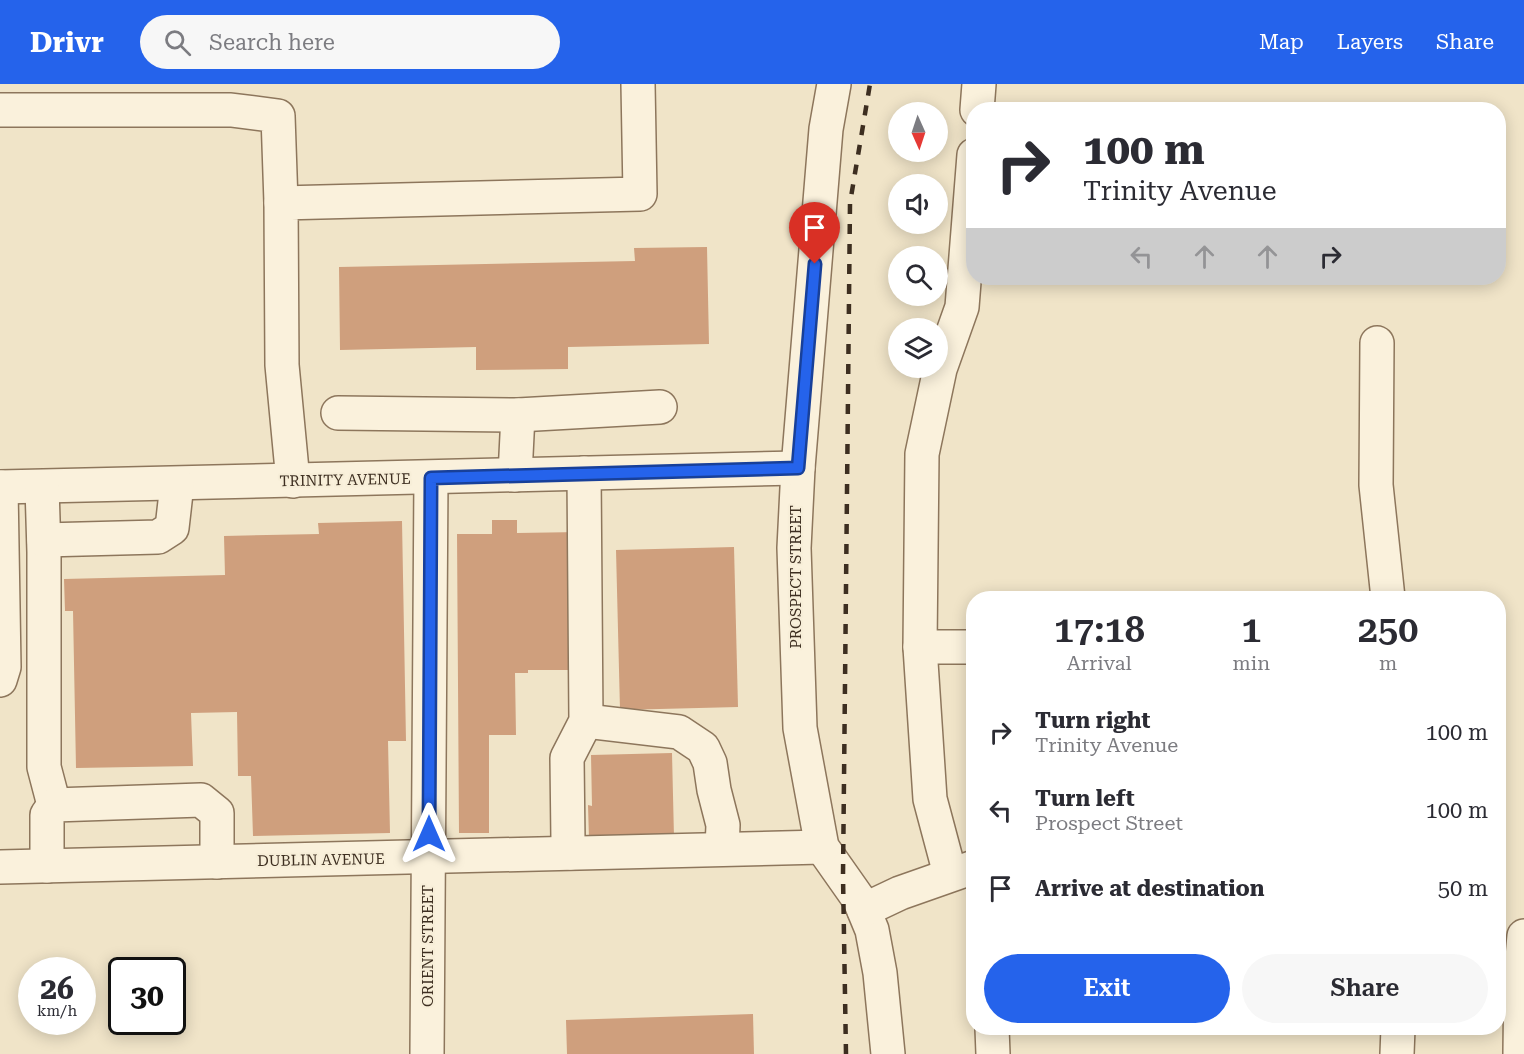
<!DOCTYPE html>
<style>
body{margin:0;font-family:"Roboto Serif",serif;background:#f7f7f7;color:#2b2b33;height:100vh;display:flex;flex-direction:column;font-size:22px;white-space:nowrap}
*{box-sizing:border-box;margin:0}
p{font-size:20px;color:#7c7c81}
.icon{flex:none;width:33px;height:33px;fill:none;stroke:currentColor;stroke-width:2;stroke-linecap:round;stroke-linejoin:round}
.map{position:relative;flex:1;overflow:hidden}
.panel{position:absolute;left:966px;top:507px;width:540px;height:444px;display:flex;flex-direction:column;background:#fff;border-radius:24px;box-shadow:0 3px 15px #0003}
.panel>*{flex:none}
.top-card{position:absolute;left:966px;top:18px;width:540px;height:183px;border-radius:24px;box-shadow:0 3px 15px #0003;background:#fff;color:#2b2b33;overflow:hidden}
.needle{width:39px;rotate:177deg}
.buttons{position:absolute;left:888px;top:18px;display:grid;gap:12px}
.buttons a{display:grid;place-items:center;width:60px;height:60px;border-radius:50%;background:#fff;box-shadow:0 3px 15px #0003;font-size:30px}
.speed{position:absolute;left:18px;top:873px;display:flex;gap:12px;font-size:30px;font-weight:700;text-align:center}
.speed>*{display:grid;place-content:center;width:78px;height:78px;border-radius:50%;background:#fff;box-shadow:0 3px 15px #0003;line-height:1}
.speed small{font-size:15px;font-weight:400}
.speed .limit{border:3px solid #111;border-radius:9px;background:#fff;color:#111}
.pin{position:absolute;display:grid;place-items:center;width:51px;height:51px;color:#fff;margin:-62px -26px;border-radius:50% 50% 50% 0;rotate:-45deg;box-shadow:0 0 6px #0007}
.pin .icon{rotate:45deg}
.me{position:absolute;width:66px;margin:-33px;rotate:0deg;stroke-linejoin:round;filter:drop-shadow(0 0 4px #0008)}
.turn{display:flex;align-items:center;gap:21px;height:126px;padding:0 18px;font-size:27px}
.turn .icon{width:78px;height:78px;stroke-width:2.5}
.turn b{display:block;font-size:42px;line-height:51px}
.lanes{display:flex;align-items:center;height:57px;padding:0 18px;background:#0003;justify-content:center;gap:30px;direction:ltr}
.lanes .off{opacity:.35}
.eta{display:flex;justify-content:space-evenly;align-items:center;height:102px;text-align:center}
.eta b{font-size:36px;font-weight:600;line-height:42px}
.primary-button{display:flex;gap:12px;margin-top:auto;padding:12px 18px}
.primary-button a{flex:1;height:69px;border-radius:36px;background:#2563eb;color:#fff;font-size:24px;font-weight:600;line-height:69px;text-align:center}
.primary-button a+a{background:#f7f7f7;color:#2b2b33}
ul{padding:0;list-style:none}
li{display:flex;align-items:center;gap:18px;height:78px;padding:0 18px}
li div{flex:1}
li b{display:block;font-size:22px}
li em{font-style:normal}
header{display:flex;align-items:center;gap:36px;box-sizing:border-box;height:84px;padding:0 30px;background:#2563eb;color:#fff}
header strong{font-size:28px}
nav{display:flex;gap:33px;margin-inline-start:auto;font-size:21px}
.search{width:420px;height:54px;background:#f7f7f7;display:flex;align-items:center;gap:15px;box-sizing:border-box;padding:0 21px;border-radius:33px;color:#7c7c81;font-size:22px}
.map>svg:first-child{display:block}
.building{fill:#cf9f7d}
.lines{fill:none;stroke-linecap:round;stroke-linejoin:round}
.minor-casing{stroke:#8d765c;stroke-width:36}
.minor{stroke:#faf1dc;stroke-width:33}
.rail{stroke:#3d2e20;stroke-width:4.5;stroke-dasharray:10 10;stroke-linecap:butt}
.route-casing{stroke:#184099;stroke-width:15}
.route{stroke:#2563eb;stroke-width:10}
.labels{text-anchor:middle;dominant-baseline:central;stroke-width:4.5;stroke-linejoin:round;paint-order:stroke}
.street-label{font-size:15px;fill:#3d2e20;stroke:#f7eed8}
</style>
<header>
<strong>Drivr</strong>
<div class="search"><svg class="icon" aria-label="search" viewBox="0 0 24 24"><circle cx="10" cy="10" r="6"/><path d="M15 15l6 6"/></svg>Search here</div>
<nav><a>Map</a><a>Layers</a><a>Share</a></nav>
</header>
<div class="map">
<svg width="1524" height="970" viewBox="0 0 1524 970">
<rect width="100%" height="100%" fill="#f0e4c8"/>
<g class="building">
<path d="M707,163L709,260L568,263V285L476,286V263L340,266L339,183L635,177L634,164Z"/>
<path d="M492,436H517V449L580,448L581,586H528V589H515L516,651H489V749H459L457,450H492Z"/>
<path d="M402,437L406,657H388L390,749L253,752L251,692H238L237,628L191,629L193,682L76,684L73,527H65L64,495L225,491L224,452L319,450L318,439Z"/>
<path d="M734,463L738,623L620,626L616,466Z"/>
<path d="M672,669L674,753L589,755L588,721L592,722L591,671Z"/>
<path d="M753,930L754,970H567L566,936Z"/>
</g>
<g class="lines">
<defs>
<g id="minor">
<path d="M834,0L826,45L798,384L794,464L800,644L822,763L860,817L872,846L880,889L888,970"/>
<path d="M0,26H231L278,32L281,119"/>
<path d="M977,26L979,0"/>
<path d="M1377,259L1376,401L1388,514"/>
<path d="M338,329L518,331L660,323"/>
<path d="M515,391L518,331"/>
<path d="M293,397L282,281L281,119L640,110L638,0"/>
<path d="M0,403L798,384"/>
<path d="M42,403L44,468V683L54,721"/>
<path d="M44,456L158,453L172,444L177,400"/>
<path d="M920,563H974"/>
<path d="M0,596L4,583L1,403"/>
<path d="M586,637L679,648L703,664L710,679L714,706L723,741L722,765"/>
<path d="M571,769L568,757L567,674L586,637L584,389"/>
<path d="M47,782V731L54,721L201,716L217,729V778"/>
<path d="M0,783L822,763"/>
<path d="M950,790L930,715L920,563L922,370L940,285L962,223L974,71"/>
<path d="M864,826L900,809L974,783"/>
<path d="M992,944L993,970"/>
<path d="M427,970L431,394"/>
<path d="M1397,970L1398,944"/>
<path d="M1520,970L1521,884L1524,852"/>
</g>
</defs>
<use href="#minor" class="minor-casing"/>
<use href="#minor" class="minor"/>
<path class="rail" d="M846,970L843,792L850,119L870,0"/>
</g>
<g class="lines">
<defs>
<path id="route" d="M429,750L431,394L798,384L815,180"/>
</defs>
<use href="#route" class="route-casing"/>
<use href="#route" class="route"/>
</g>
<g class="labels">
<g class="street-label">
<text transform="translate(345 396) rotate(-1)">TRINITY AVENUE</text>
<text transform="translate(796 493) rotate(-90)">PROSPECT STREET</text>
<text transform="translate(321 776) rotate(-1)">DUBLIN AVENUE</text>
<text transform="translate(428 862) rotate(-90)">ORIENT STREET</text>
</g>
</g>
</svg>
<div class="buttons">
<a><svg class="needle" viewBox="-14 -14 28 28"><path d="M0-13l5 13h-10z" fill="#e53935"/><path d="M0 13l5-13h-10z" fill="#7c7c81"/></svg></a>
<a><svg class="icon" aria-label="sound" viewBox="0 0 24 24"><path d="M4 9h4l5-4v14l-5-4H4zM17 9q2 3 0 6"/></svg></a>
<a><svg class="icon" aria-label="search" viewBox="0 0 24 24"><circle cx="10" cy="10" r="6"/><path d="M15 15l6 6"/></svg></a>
<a><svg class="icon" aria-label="layers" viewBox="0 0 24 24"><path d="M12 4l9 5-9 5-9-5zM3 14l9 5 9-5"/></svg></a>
</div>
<div class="speed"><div>26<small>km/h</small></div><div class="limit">30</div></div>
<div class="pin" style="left:815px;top:180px;background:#d93025"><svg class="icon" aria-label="arrive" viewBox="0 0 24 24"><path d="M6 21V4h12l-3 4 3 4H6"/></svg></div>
<svg class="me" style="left:429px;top:750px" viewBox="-20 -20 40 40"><path d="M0-17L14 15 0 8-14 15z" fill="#2563eb" stroke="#fff" stroke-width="4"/></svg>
<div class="top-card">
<div class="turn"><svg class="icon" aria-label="right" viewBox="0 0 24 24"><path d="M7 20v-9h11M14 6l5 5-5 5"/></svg><div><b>100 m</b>Trinity Avenue</div></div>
<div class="lanes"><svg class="icon off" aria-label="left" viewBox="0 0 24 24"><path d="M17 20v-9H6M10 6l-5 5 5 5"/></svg><svg class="icon off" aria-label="ahead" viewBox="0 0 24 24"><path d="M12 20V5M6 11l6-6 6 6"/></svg><svg class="icon off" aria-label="ahead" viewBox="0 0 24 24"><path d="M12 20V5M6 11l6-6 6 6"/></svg><svg class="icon" aria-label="right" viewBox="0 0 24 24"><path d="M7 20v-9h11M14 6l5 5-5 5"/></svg></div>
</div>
<section class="panel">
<div class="eta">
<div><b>17:18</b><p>Arrival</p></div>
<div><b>1</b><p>min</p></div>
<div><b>250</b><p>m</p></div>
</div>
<ul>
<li><svg class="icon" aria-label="right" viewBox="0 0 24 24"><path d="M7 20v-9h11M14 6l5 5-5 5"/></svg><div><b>Turn right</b><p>Trinity Avenue</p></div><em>100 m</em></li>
<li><svg class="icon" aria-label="left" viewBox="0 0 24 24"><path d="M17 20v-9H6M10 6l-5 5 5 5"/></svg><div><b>Turn left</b><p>Prospect Street</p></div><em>100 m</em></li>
<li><svg class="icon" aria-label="arrive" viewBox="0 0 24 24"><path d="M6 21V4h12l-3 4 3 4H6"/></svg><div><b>Arrive at destination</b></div><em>50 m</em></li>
</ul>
<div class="primary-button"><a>Exit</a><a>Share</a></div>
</section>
</div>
